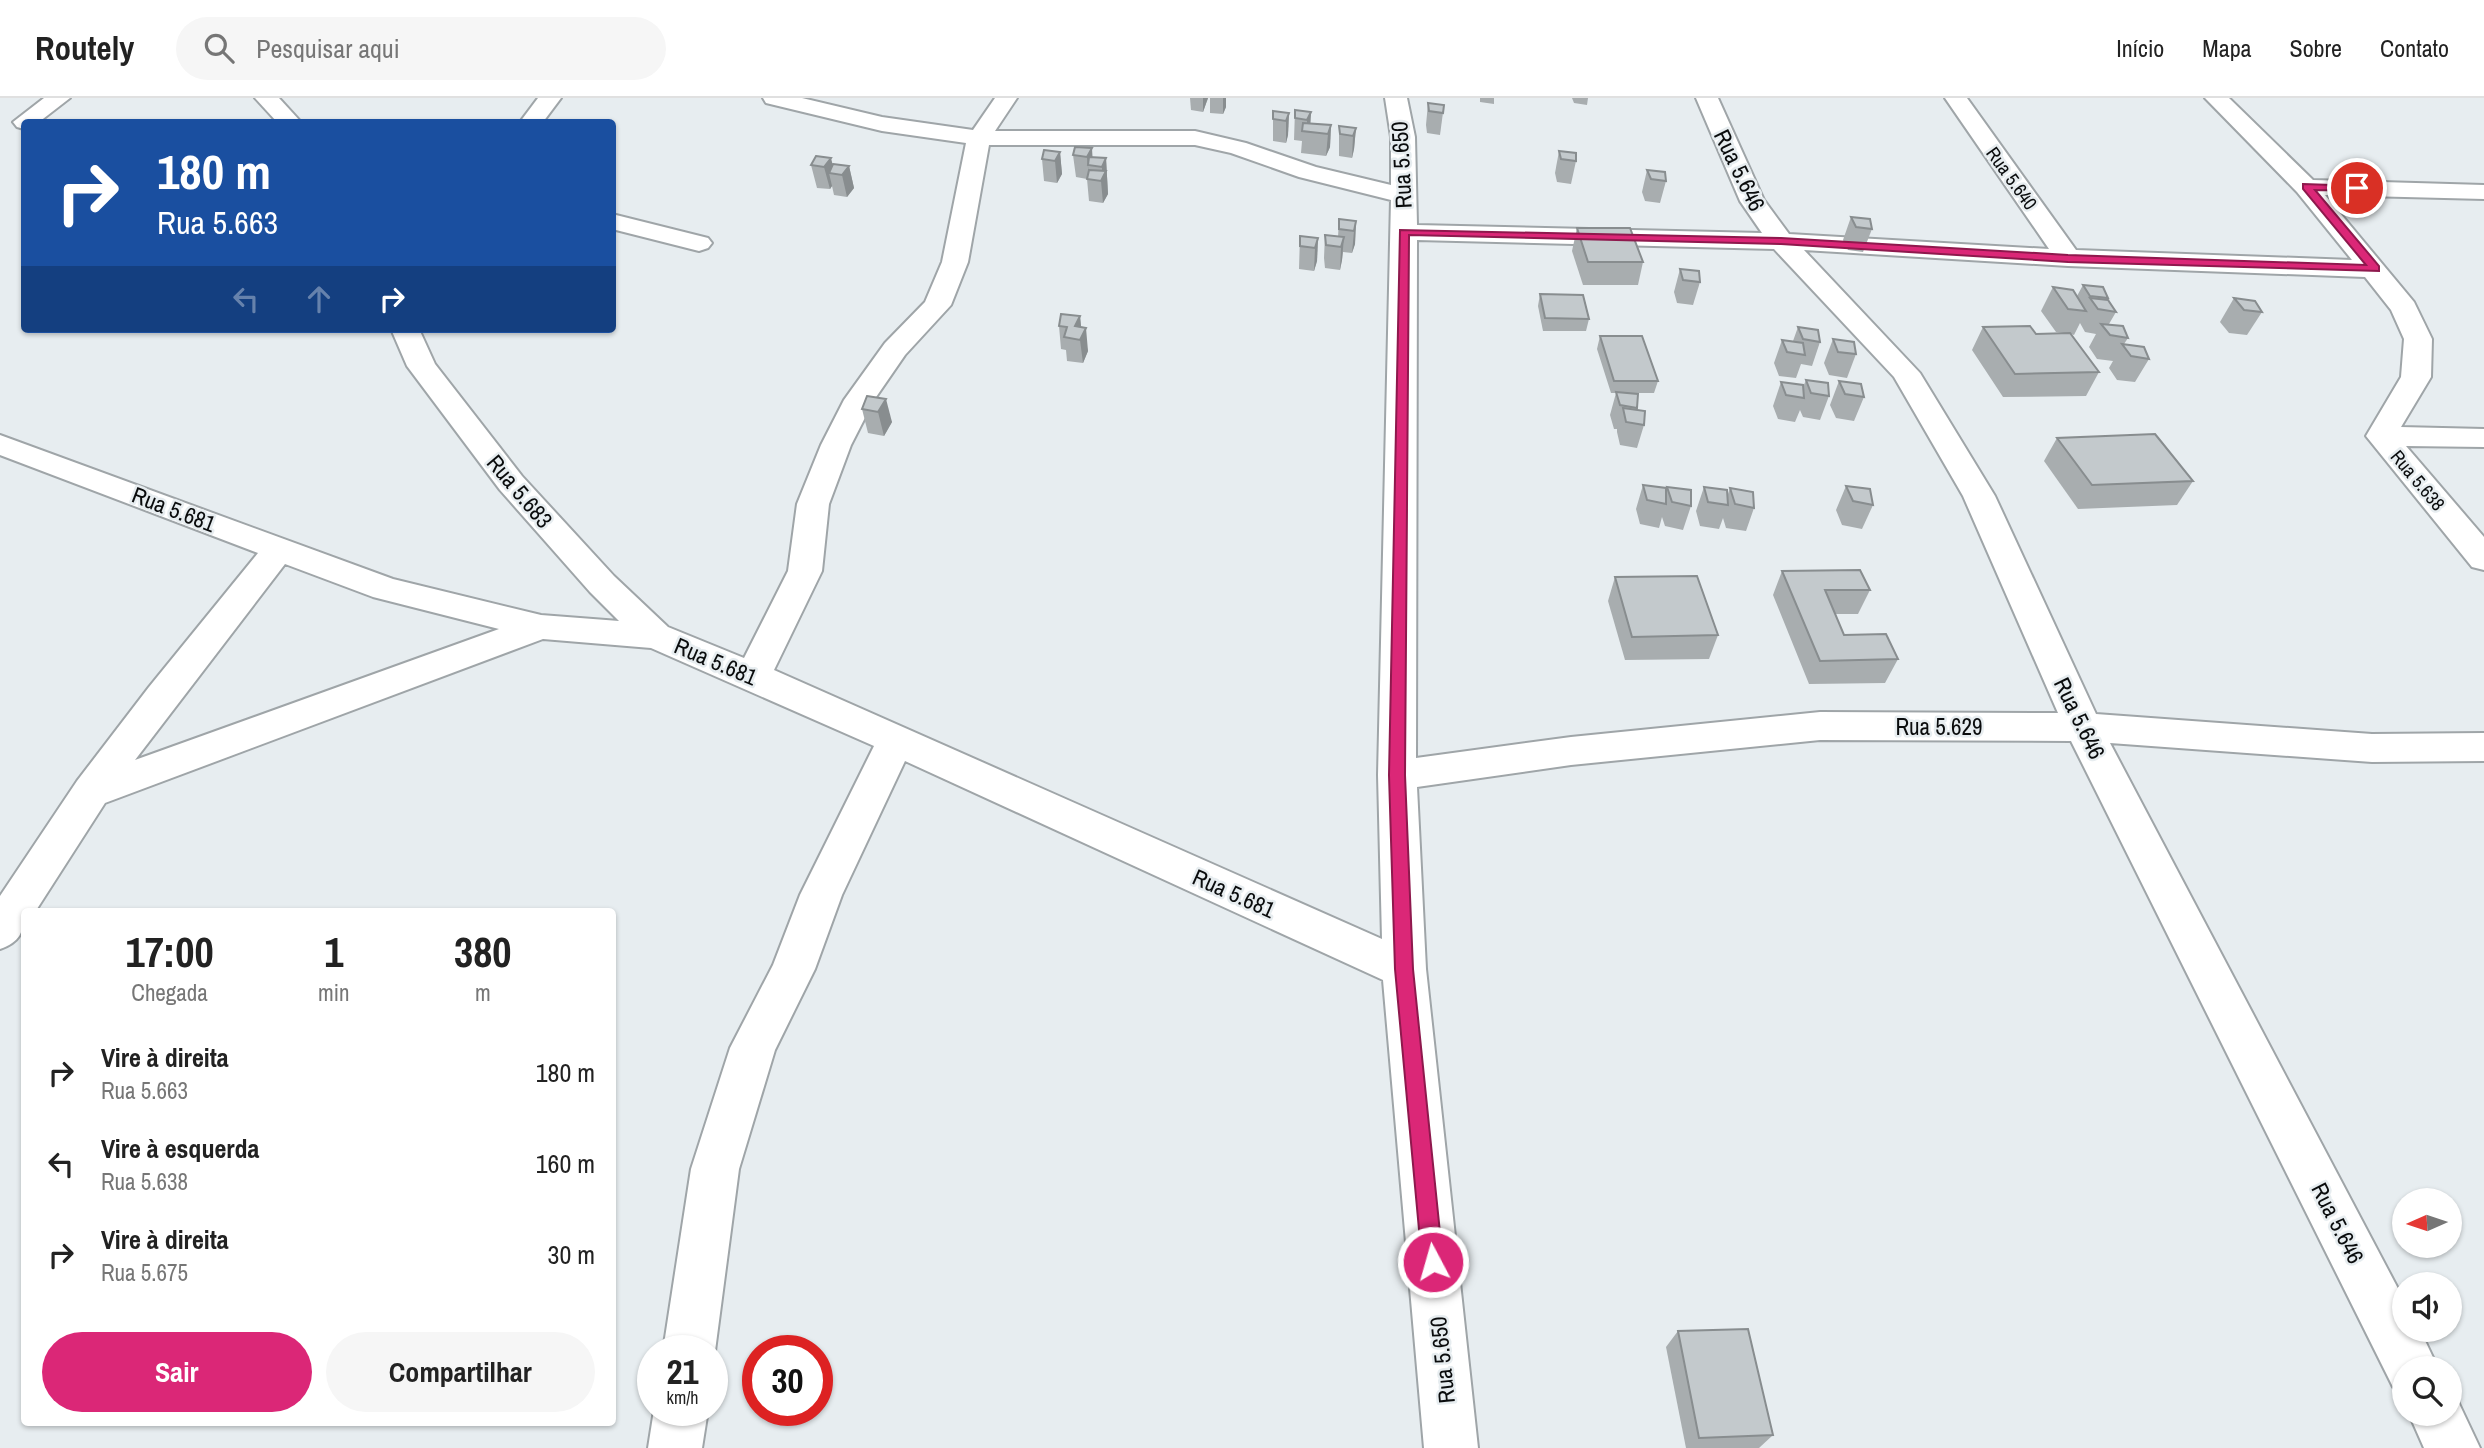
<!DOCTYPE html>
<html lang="pt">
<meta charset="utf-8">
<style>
body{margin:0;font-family:"Archivo Narrow",sans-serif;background:#f6f6f6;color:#222;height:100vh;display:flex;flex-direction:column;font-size:26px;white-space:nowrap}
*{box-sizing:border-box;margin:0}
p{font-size:23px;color:#767676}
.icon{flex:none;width:38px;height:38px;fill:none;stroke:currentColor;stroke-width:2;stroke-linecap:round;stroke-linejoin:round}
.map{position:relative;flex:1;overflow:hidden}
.sheet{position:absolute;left:21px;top:810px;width:595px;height:518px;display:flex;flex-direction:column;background:#fff;border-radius:7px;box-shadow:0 2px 5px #0004}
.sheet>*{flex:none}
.hud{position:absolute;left:21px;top:21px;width:595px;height:214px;border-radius:7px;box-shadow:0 2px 5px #0004;background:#1a4fa0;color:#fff;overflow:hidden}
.needle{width:46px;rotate:267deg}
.tools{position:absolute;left:2392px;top:1090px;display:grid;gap:14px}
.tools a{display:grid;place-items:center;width:70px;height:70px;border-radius:50%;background:#fff;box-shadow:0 2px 5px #0004;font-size:35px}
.speed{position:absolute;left:637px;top:1237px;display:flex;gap:14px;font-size:35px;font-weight:700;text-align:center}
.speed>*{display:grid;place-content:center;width:91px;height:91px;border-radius:50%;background:#fff;box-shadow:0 2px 5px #0004;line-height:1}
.speed small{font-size:18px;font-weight:400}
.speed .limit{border:10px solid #d22;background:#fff;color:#111}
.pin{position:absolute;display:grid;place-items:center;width:60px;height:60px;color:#fff;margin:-30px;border:4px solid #fff;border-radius:50%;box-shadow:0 2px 7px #0007}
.me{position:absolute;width:77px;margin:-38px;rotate:354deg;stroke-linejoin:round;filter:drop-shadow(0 0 5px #0008)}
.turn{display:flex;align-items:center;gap:24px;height:147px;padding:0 21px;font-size:32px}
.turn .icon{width:91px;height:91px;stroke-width:2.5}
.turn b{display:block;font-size:49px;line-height:60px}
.lanes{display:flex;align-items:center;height:66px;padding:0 21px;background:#0003;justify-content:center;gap:35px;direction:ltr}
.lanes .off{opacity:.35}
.eta{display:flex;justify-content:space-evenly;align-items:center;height:119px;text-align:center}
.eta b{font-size:42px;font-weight:700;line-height:49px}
.cta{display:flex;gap:14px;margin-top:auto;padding:14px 21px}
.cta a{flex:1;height:80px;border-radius:42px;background:#db2777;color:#fff;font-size:28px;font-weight:700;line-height:80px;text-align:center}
.cta a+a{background:#f6f6f6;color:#222}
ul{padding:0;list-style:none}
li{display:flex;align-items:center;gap:21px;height:91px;padding:0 21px}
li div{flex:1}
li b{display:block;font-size:26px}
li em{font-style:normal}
header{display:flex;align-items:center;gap:42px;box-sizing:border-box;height:98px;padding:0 35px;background:#fff;border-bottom:2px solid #e0e0e0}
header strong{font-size:33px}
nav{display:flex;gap:38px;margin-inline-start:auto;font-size:24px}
.search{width:490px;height:63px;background:#f6f6f6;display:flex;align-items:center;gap:18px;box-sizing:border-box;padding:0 24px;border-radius:38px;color:#767676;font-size:26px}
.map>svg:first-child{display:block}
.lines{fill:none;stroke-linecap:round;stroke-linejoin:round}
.street-casing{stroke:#9fa5a8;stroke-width:4}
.street{fill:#fff;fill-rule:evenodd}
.wall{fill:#a8adaf}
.shaded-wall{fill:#888d8f}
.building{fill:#c3c9cc;stroke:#888d8f;stroke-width:2}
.route{fill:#db2777;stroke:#8e194d;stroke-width:2}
.labels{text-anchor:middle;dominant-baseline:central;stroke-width:5;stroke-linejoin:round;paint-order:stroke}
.far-street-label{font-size:19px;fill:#0a0c0d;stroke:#e7edf0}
.street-label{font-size:23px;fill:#0a0c0d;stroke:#e7edf0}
</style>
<header>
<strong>Routely</strong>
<div class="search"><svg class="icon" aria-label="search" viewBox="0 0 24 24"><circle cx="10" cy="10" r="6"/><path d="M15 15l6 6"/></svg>Pesquisar aqui</div>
<nav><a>Início</a><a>Mapa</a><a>Sobre</a><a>Contato</a></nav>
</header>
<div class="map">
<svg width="2484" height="1350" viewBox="0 0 2484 1350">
<rect width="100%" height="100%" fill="#e7edf0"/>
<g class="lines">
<defs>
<g id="street">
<path d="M44,0H70L39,24H24V31L17,29L13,24Z"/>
<path d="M255,0H279L301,24H277Z"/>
<path d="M538,0H561L543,24H520Z"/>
<path d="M763,0H802L882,19L973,32L995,0H1017L995,33H1195L1246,45L1316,69L1391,87V39L1385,0H1407L1415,39L1417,127L1762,135L1740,103L1696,0H1718L1764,102L1789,136L2049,151L1945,0H1967L2076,152L2352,162L2297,94L2205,0H2229L2313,82L2484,87V101L2325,97L2414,204L2432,241L2431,279L2401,329L2484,331V349L2406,348L2484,439V472L2472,469L2366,338L2401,279L2404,241L2391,212L2365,179L2068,168L1804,152L1920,275L1995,398L2096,616L2372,636L2484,635V663L2372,664L2110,645L2404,1202V1232H2420L2438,1270H2404V1293L2393,1289L2071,643L1820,642L1571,667L1417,689L1426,871L1478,1350H1424L1383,882L905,663L842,797L815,871L775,952L739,1071L715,1253L712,1260V1253H663L691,1071L730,950L773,867L800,797L874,648L651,550L543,541L105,705L35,814H24C24,834 20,844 0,851V798L77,683L149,589L258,455L0,357V337L393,481L541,517L619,523L590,494L500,392L407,268L391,231H419L435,266L522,378L614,478L668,529L744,560L788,473L797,406L821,347L844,302L885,245L925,204L942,164L966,45L882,33L766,5ZM989,47H1195L1231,55L1299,79L1391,102L1378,677L1382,841L774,572L822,473L829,406L851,347L874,302L905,257L951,207L968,164ZM1417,142L1774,151L1894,279L1963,398L2058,615L1820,614L1571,639L1416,660ZM285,466L373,499L499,531L135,662Z"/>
<path d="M612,116L708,140L712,145L708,150L699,153L612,131Z"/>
<path d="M2450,1295L2455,1297L2480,1350H2424L2409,1316H2450Z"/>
<path d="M654,1312H708L702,1350H648Z"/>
</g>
</defs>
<use href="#street" class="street-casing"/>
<use href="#street" class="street"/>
</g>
<g class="wall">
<path d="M1190,0H1208L1203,14L1191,12Z"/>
<path d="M1210,0H1226V9L1223,16L1210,15Z"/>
<path d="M1480,0H1494V6L1480,4Z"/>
<path d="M1572,0H1588L1587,7L1574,5Z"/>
<path d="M1428,5L1444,7L1440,37L1427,35L1426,27Z"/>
<path d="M1295,12L1311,14L1310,25L1331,27L1330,49L1326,58L1301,55L1302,43L1294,42Z"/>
<path d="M1273,13L1289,15L1288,37L1286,45L1273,43Z"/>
<path d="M1339,28L1356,30L1354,51L1352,60L1339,58Z"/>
<path d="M1092,50V59L1106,60L1108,96L1103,105L1089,103L1087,81L1076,79L1073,57Z"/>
<path d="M1559,53L1576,63L1571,86L1557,84L1555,75Z"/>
<path d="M1060,54L1062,76L1057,85L1044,83L1042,61Z"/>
<path d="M833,66L849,68L854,90L847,99L834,97L832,88L830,91L817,90L811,67Z"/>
<path d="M1647,72L1666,83L1660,105L1645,103L1642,94Z"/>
<path d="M1851,119L1872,131L1863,154L1848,152L1843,142Z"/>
<path d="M1339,121L1356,123L1355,146L1352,155L1343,154L1342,162L1340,172L1325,170L1324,160L1325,137L1338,139Z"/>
<path d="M1577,130L1643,164L1638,187H1583L1572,153Z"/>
<path d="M1300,138L1318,140L1317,163L1314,173L1299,171Z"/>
<path d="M1680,171L1700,184L1693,207L1677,205L1674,194Z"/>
<path d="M2083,187L2108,200L2107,201L2116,214L2109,226L2128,240L2124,246L2149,261L2135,284L2117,282L2109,270L2113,263L2097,261L2089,249L2096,236L2085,234L2080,225L2074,237L2071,236L2099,274L2086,298L2003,299L1972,252L1983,229L2036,236L2064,235L2056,234L2041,213L2053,189L2077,198Z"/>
<path d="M1540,196L1589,221L1586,233H1543L1538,208Z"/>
<path d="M2234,200L2262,214L2247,237L2229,235L2220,224Z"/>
<path d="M1080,218L1081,229L1088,253L1083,265L1067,263L1066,252L1061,251L1059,228Z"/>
<path d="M1798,229L1820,244L1812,268L1801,266L1796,280L1779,278L1774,265L1782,242L1793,243Z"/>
<path d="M1600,238L1658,283L1654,295H1628L1637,310V312L1644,327L1637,350L1620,347L1617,334V331H1614L1610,317L1616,295H1611L1597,251Z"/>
<path d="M1833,241L1856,256L1847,280L1829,277L1824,265Z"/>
<path d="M1806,282L1829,298L1820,322L1803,319L1800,312L1795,324L1778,321L1773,308L1781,284L1803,289Z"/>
<path d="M1839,283L1864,299L1854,323L1836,320L1830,307Z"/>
<path d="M867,298L892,324L884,338L868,335L862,311Z"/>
<path d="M2057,340L2193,383L2177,407L2078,411L2044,363Z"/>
<path d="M1643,387L1666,393L1667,389L1691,408L1683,432L1665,428L1662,419L1659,430L1640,426L1636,411Z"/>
<path d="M1846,388L1873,407L1862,431L1842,427L1836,412Z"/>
<path d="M1704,389L1727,399L1730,390L1754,410L1746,433L1726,430L1723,420L1719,431L1700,428L1696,413Z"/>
<path d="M1782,473L1870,492L1858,516H1835L1844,537L1898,561L1885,585L1809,586L1773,497Z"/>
<path d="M1615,479L1718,537L1709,561L1625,562L1608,503Z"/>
<path d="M1678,1233L1773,1337L1759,1350H1686L1666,1249Z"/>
</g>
<g class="shaded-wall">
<path d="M1203,0H1208L1203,14Z"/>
<path d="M1223,0H1226V9L1223,16Z"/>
<path d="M1311,14L1310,34L1307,33V22Z"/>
<path d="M1289,15L1288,37L1286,45V23Z"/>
<path d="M1331,27L1330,49L1326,58L1328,36Z"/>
<path d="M1356,30L1354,51L1352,60L1353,38Z"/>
<path d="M1092,50L1093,68L1088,67L1089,81L1087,59Z"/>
<path d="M1060,54L1062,76L1057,85L1055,63Z"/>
<path d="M831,60L835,76L829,75L832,88L830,91L824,69Z"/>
<path d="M1106,60L1108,96L1103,105L1101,83L1102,80V69Z"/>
<path d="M849,68L854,90L847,99L842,77Z"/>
<path d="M1356,123L1355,146L1352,155L1354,133Z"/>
<path d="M1344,139L1342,162L1340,172L1341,149Z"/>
<path d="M1318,140L1317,163L1314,173L1315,150Z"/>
<path d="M1080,218L1082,238L1086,230L1088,253L1083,265L1080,242L1075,228Z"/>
<path d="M886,301L892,324L884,338L878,314Z"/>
</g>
<g class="building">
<path d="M1428,5L1444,7L1443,15L1429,13Z"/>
<path d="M1295,12L1311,14L1307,22L1295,20Z"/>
<path d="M1273,13L1289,15L1286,23L1273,21Z"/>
<path d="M1303,25L1331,27L1328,36L1302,33Z"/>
<path d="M1339,28L1356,30L1353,38L1340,36Z"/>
<path d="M1075,49L1092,50L1087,59L1073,57Z"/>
<path d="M1044,52L1060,54L1055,63L1042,61Z"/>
<path d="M1559,53L1576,55V63L1561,61Z"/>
<path d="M816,58L831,60L824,69L811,67Z"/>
<path d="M1089,59L1106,60L1102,69L1088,67Z"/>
<path d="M833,66L849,68L842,77L829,75Z"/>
<path d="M1089,72L1106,73L1101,83L1087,81Z"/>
<path d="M1647,72L1665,74L1666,83L1651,81Z"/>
<path d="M1851,119L1870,121L1872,131L1856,129Z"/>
<path d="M1339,121L1356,123L1354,133L1339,131Z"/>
<path d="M1577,130H1630L1643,164H1588Z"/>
<path d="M1325,137L1344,139L1341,149L1326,147Z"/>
<path d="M1300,138L1318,140L1315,150L1300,148Z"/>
<path d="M1680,171L1699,173L1700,184L1683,182Z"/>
<path d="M2083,187L2103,189L2108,200L2090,198Z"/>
<path d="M2053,189L2073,192L2086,213L2068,211Z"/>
<path d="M1540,196L1583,197L1589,221L1545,220Z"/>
<path d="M2090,200L2108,202L2116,214L2098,211Z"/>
<path d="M2234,200L2255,203L2262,214L2244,212Z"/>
<path d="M1061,216L1080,218L1075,228L1086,230L1080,242L1064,239L1067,229L1059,228Z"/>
<path d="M2101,226L2123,228L2128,240L2110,237Z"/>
<path d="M2030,228L2036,236L2070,235L2099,274L2015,276L1983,229Z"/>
<path d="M1798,229L1818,232L1820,244L1803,241Z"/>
<path d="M1600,238H1642L1658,283H1614Z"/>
<path d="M1833,241L1854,244L1856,256L1838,254Z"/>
<path d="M1782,242L1803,245L1805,257L1787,254Z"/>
<path d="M2122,246L2144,249L2149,261L2131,258Z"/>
<path d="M1806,282L1828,285L1829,298L1811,295Z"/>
<path d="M1839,283L1861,286L1864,299L1845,296Z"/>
<path d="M1781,284L1803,287L1804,300L1786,297Z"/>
<path d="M1616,294L1638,296L1637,310L1620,307Z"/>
<path d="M867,298L886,301L878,314L862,311Z"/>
<path d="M1623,310L1645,313L1644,327L1626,324Z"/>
<path d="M2155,336L2193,383L2092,387L2057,340Z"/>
<path d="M1643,387L1666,390V406L1647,402Z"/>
<path d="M1846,388L1870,391L1873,407L1853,403Z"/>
<path d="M1667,389L1691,392V408L1672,404Z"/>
<path d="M1704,389L1727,392L1728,407L1708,404Z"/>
<path d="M1730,390L1753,394L1754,410L1735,406Z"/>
<path d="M1860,472L1870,492H1825L1844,537L1886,536L1898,561L1820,563L1782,473Z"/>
<path d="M1697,478L1718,537L1632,539L1615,479Z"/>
<path d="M1748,1231L1773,1337L1699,1340L1678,1233Z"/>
</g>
<path class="route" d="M2303,86L2361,88V92L2357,93L2315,92L2379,168V173L2068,164L1781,146L1409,137L1405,677L1413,871L1443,1164L1440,1171L1433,1174L1425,1171L1422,1164L1395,871L1389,677L1400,132L1781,140L2068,157L2366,167L2303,91Z"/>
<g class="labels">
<g class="far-street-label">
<text transform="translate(2012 80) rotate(54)">Rua 5.640</text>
<text transform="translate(2418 382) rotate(50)">Rua 5.638</text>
</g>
<g class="street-label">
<text transform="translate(1401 67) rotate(-93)">Rua 5.650</text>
<text transform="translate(1740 72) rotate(64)">Rua 5.646</text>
<text transform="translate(520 393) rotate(50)">Rua 5.683</text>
<text transform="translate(174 411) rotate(21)">Rua 5.681</text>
<text transform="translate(716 563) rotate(23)">Rua 5.681</text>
<text transform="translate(2080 620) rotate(64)">Rua 5.646</text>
<text x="1939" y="628">Rua 5.629</text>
<text transform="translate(1234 795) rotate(24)">Rua 5.681</text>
<text transform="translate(2338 1125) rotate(63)">Rua 5.646</text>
<text transform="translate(1442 1262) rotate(-96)">Rua 5.650</text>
</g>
</g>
</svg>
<div class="tools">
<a><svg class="needle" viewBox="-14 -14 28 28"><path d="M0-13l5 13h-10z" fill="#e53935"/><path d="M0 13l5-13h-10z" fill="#767676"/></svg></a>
<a><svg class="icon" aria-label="sound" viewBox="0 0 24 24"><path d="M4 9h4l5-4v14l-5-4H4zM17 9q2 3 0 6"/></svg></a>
<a><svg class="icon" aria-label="search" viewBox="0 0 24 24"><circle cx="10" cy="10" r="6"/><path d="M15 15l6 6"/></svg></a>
</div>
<div class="speed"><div>21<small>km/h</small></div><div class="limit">30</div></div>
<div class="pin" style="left:2357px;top:90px;background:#d93025"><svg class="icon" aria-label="arrive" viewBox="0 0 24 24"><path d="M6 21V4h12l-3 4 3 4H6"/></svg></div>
<svg class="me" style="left:1433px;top:1164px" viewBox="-20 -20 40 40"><circle r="17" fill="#db2777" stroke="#fff" stroke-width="3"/><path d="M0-11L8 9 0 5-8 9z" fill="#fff"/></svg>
<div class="hud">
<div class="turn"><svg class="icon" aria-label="right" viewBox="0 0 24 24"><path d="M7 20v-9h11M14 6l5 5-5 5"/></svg><div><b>180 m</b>Rua 5.663</div></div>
<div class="lanes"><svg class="icon off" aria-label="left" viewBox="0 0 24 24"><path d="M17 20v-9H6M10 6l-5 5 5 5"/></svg><svg class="icon off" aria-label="ahead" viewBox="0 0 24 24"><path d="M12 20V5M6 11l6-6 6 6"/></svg><svg class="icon" aria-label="right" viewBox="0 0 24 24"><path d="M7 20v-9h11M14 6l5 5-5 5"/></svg></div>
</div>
<section class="sheet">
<div class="eta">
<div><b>17:00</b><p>Chegada</p></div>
<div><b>1</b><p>min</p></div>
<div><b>380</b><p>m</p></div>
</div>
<ul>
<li><svg class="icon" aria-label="right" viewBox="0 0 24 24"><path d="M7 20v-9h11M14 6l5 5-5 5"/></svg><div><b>Vire à direita</b><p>Rua 5.663</p></div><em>180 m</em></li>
<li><svg class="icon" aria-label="left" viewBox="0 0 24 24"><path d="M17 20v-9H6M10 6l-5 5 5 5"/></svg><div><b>Vire à esquerda</b><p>Rua 5.638</p></div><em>160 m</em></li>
<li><svg class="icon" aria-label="right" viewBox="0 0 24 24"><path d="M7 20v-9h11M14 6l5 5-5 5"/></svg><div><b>Vire à direita</b><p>Rua 5.675</p></div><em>30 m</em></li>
</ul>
<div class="cta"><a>Sair</a><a>Compartilhar</a></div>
</section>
</div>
